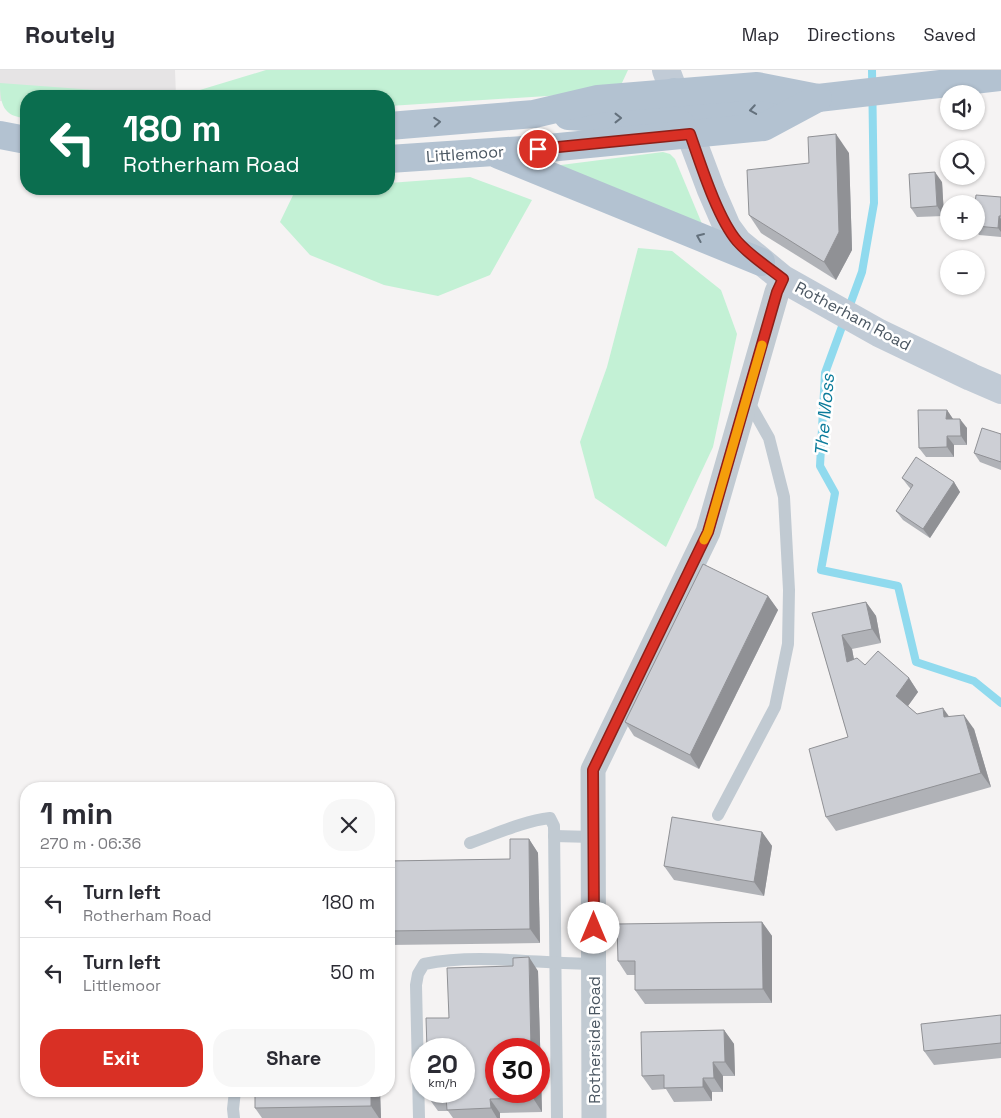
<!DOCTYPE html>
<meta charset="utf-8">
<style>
body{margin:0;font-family:"Space Grotesk",sans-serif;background:#f7f7f7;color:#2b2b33;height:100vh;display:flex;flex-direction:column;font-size:19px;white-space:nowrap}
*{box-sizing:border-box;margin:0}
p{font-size:16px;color:#7c7c81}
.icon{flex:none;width:28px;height:28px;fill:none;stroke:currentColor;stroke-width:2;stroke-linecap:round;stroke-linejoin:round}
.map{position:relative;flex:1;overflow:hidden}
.details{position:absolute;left:20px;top:712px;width:375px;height:315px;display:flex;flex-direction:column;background:#fff;border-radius:20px;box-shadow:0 1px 4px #0004}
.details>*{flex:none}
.guide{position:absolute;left:20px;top:20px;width:375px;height:105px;border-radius:20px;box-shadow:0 1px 4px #0004;background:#0b6e4f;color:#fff;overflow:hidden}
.tools{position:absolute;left:940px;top:15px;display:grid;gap:10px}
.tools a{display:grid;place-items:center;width:45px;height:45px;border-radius:50%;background:#fff;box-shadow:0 1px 4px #0004;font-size:25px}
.speed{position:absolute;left:410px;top:968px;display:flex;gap:10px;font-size:25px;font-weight:700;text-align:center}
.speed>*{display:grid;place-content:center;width:65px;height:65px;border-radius:50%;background:#fff;box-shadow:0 1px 4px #0004;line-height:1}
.speed small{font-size:12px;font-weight:400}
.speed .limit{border:8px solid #d22;background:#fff;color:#111}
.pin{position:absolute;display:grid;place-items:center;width:42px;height:42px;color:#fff;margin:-21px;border:2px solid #fff;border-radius:50%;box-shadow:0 1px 5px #0007}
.me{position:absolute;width:55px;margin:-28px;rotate:0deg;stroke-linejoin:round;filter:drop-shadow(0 0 4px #0008)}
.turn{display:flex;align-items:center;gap:18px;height:105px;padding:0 20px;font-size:22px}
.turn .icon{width:65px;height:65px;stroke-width:2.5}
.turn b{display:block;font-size:35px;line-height:42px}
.round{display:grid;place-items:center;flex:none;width:52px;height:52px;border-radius:20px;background:#f7f7f7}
.summary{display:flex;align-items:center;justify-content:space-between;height:85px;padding:0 20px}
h1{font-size:30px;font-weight:800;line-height:38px}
.button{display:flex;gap:10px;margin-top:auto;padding:10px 20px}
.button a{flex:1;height:58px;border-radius:20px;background:#d93025;color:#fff;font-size:20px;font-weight:800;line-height:58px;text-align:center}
.button a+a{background:#f7f7f7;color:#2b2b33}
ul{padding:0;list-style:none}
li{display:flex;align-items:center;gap:15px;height:70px;padding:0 20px;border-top:1px solid #e1e1e2}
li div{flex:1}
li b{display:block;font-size:19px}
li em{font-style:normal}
header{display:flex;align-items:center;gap:30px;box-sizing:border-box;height:70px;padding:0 25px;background:#fff;border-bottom:1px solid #e1e1e2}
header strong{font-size:24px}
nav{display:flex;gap:28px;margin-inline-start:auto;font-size:18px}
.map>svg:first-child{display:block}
.education{fill:#e6e4e5}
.green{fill:#c3f1d5}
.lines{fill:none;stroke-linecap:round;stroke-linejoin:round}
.stream{stroke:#90daee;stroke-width:8}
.lane{stroke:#c1cad2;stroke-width:12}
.street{stroke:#c1cad2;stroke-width:25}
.secondary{stroke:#c1cbd6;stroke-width:28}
.primary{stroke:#b3c2d1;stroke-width:28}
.wall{fill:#b0b2b7}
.shaded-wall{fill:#909195}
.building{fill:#cdcfd5;stroke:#909195}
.oneway{stroke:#64717d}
.route-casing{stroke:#8d1f18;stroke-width:12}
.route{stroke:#d93025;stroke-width:9}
.slow{stroke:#f59e0b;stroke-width:9}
.labels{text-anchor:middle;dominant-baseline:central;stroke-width:5;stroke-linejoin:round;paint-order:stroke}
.street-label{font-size:16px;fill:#4a5661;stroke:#fff}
.water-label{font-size:18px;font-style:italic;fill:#0c7c9b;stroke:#fff}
</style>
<header>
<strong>Routely</strong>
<nav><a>Map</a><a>Directions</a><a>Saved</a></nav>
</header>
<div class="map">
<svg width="1001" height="1048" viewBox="0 0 1001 1048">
<rect width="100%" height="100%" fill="#f5f3f3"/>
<path class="education" d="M0,0H175L176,26H26V33L0,31Z"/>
<g class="green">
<path d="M266,0H628L621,15L611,22L389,36V26H180Z"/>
<path d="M0,13L176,26H26V48C3,47 0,33 0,13Z"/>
<path d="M663,82L670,84L675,89L705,161L553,96Z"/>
<path d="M470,107L532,130L490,205L438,226L384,215L310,185L280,152L296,119H389V113Z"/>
<path d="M638,178L672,181L721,220L737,264L713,377L666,477L595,428L580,372L607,297Z"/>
</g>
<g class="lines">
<path class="stream" d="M872,0L874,133L862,202L825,303L820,396L835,423L821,500L898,516L916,592L974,611L1001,633"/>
<g class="lane">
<path d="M718,745L775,637L788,574L789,520L784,427L769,368L747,329"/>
<path d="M554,766L593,767"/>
<path d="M470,773C496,764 523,751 550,748L554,756L557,1048"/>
<path d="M234,1048L233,1039L235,1021"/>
<path d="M419,1048L416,915L418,904L424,894C479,883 538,894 594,894"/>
</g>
<path class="street" d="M594,1048L593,700L708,462L777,222L783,209"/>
<path class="secondary" d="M666,0L711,120L727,157L738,172L783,209L879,263L971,307L1001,320"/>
<g class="primary">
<path d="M674,22C681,27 687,32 694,35C717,45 747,41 770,37"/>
<path d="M568,46L616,49L656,47L673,50L682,55L690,65"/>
<path d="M389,56L534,44L598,29L757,16L818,28L1001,7"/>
<path d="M0,65L26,70"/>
<path d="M499,85L761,192"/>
<path d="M389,89L538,79L764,57L818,28"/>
</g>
</g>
<g class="wall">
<path d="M849,83L852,180L836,210L761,163L749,145L809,93Z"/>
<path d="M942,112L944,146L917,147L911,138Z"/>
<path d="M1001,127V167L979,165L976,161V134Z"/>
<path d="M947,340L953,349L967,358V375H954V387H926L919,378Z"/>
<path d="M1001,364V400L980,392L974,383Z"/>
<path d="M902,408L954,412L960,422L930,468L903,450L896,441L911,419L909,417Z"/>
<path d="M768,526L778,540L699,699L634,666L625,652Z"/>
<path d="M866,532L876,546L881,573L852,579L854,590L865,595L909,608L918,622L908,636L917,644L949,646L974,659L991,717L836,761L826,747L848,667L812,543Z"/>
<path d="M762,762L772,776L764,826L674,810L664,796Z"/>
<path d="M529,769L538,783L540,873L389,875V791L510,789Z"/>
<path d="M762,852L772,866V933L645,934L635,920V905H627L618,891Z"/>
<path d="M538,901L542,1042L500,1043V1048H453L448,1041H438L428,1027L449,948Z"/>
<path d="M1001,945V988L934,995L924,981Z"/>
<path d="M724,960L734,974L735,1006H723V1022H712V1031L674,1032L666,1019L652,1020L642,1006Z"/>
<path d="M255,1021H380L381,1048H262L255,1038Z"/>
</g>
<g class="shaded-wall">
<path d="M836,64L849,83L852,180L836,210L824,192Z"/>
<path d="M935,102L942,112L944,146L937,136Z"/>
<path d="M999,146L1001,149V162L998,158Z"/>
<path d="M947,340L953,349H946Z"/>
<path d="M960,349L967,358V375L961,366Z"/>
<path d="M947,366L954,375V387L947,377Z"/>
<path d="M954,412L960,422L930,468L923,459Z"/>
<path d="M768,526L778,540L699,699L690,685Z"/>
<path d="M866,532L876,546L881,573L872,559Z"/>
<path d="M842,565L852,579L857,606L847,592Z"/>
<path d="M909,608L918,622L905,640L896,626Z"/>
<path d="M943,638L953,652L944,647Z"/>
<path d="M964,645L974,659L991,717L981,703Z"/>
<path d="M762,762L772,776L764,826L754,812Z"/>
<path d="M529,769L538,783L540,873L530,859Z"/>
<path d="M762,852L772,866V933L763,919Z"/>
<path d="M529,887L538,901L542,1042L533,1028L532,1021H539V979H531Z"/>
<path d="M724,960L734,974L735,1006L725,992Z"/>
<path d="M713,992L723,1006V1022L714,1008Z"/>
<path d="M703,1008L712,1022V1031L703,1017Z"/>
<path d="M371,1021H380L381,1048H379L371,1036Z"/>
<path d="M490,1029L500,1043V1048H497L491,1038Z"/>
</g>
<g class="building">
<path d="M836,64L839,162L824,192L749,145L747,100L809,93L808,67Z"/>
<path d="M935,102L937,136L911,138L909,104Z"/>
<path d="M976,125L1001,127V146H999L998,158L976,156V134H975Z"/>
<path d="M918,340H947L946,349H960L961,366H947V377L919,378Z"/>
<path d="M982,358L1001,364V392L974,383Z"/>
<path d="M916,387L954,412L923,459L896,441L913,415L902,408Z"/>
<path d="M703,494L768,526L690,685L625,652Z"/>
<path d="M866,532L872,559L842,565L847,592L857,588L865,595L878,581L909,608L896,626L917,644L943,638L944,647L964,645L981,703L826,747L809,679L848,667L812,543Z"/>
<path d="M672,747L762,762L754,812L664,796Z"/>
<path d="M510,769H529L530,859L389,861V791L510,789Z"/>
<path d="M762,852L763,919L635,920V891H618L617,854Z"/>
<path d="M529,887L531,979H496V1021H532L533,1028L490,1029L491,1038L447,1040L446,1027H428V1021H464V979H427L426,948H449L447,898L513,896V888Z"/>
<path d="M1001,945V973L924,981L921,954Z"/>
<path d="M724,960L725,992H713L714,1008H703V1017L664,1018V1005L642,1006L641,962Z"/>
<path d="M255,1021H371V1036L255,1038Z"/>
</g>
<defs><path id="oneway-chevron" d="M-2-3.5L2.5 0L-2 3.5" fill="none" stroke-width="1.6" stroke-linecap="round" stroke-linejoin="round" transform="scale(1.25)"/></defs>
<g class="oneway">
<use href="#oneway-chevron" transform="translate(753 40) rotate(171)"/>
<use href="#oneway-chevron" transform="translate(618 48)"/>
<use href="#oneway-chevron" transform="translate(437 52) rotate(-4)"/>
<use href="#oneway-chevron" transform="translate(700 167) rotate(-157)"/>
</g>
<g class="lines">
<defs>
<path id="route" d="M538,79L690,64C701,95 717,147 737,171C750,186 768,197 783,209L777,222L708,462L593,700L594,858"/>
</defs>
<use href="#route" class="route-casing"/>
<use href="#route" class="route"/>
<path class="slow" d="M704,470L708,462L762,275"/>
</g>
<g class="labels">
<g class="street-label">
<text transform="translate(465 84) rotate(-4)">Littlemoor</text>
<text transform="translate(853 246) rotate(28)">Rotherham Road</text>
<text transform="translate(594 970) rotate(-90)">Rotherside Road</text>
</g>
<g class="water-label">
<text transform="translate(824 345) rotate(-85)">The Moss</text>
</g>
</g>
</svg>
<div class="tools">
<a><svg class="icon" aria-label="sound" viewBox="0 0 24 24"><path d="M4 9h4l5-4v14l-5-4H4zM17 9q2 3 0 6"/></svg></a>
<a><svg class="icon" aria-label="search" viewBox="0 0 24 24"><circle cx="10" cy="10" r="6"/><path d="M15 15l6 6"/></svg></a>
<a>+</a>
<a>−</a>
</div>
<div class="speed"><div>20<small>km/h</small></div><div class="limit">30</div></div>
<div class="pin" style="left:538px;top:79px;background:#d93025"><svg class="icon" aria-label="arrive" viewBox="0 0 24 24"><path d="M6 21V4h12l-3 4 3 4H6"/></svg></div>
<svg class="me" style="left:594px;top:858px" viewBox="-20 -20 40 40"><circle r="19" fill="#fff"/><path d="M0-13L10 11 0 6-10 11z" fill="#d93025"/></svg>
<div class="guide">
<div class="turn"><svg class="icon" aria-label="left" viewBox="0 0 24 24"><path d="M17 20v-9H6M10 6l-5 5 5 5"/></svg><div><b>180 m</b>Rotherham Road</div></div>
</div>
<section class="details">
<div class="summary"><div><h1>1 min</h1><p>270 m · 06:36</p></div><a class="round"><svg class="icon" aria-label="close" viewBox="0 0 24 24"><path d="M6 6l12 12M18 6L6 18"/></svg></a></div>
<ul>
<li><svg class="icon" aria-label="left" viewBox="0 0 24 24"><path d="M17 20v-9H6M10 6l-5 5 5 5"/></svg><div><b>Turn left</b><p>Rotherham Road</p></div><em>180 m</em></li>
<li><svg class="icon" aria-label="left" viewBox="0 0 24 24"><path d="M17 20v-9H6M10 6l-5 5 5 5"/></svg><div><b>Turn left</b><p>Littlemoor</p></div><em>50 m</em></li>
</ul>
<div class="button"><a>Exit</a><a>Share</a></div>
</section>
</div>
